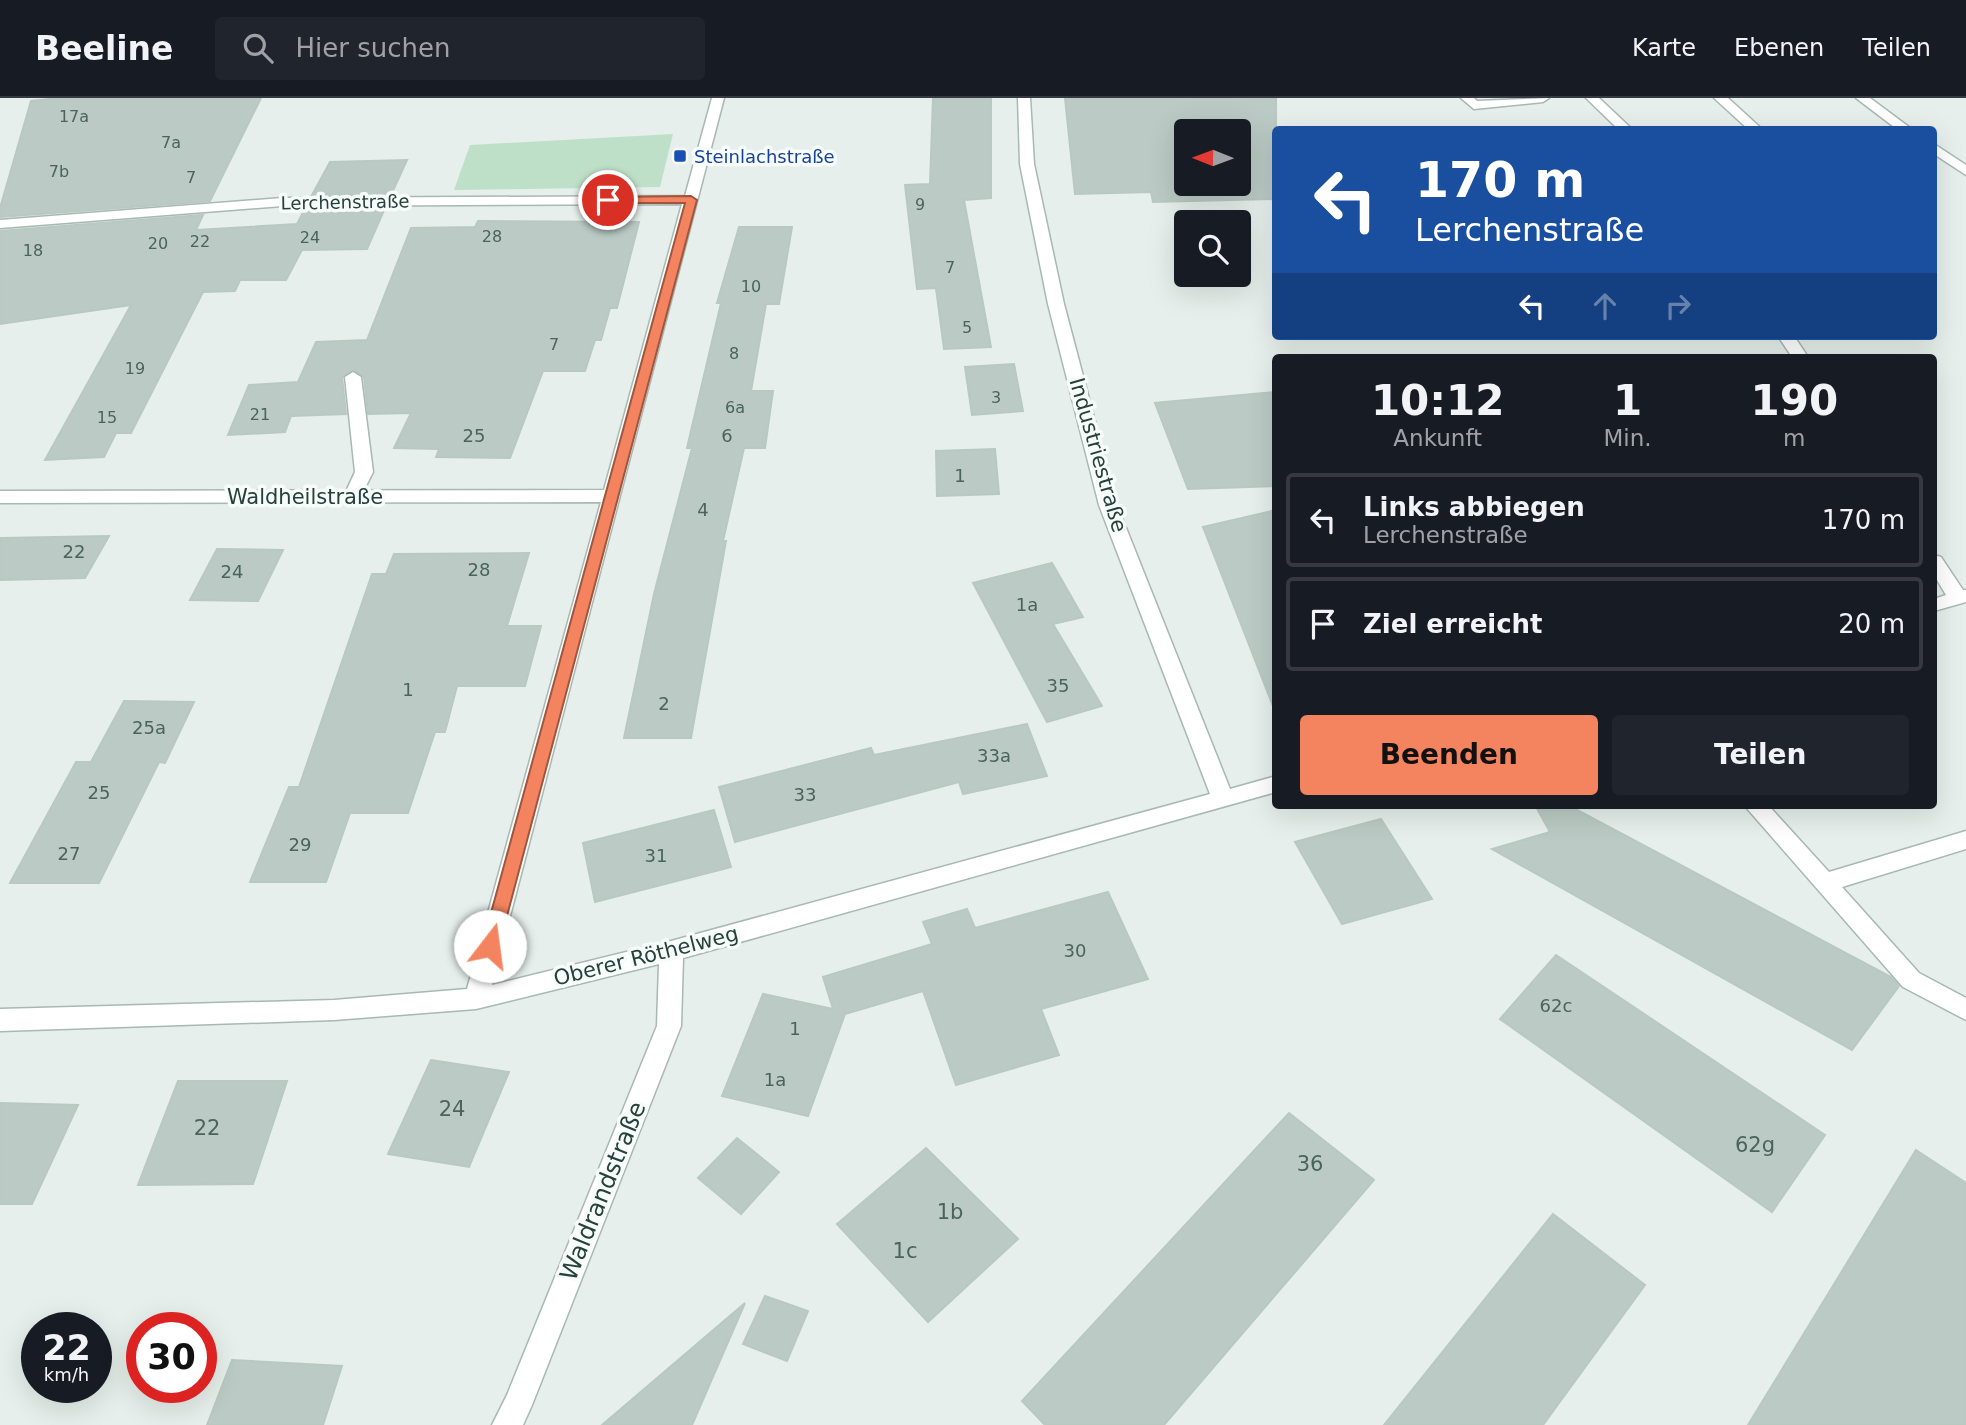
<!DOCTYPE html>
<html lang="de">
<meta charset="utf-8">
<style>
body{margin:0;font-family:"DejaVu Sans",sans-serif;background:#20242c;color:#f1f3f6;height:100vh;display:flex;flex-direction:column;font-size:26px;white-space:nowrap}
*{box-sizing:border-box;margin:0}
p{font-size:23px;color:#9ea1a6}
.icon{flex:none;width:38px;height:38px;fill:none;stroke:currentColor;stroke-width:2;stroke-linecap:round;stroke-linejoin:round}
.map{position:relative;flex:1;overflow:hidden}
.drawer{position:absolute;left:1272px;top:256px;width:665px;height:455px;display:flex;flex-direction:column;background:#171b24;border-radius:7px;box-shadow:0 7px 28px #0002}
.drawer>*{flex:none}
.hud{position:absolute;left:1272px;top:28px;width:665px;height:214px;border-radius:7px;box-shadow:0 7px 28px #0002;background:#1a4fa0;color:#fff;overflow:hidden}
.needle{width:46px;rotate:271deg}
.controls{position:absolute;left:1174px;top:21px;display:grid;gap:14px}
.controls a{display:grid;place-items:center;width:77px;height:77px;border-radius:7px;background:#171b24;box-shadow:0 7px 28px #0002;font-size:35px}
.speed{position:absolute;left:21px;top:1214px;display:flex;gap:14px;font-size:35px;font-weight:700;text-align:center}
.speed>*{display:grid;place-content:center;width:91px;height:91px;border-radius:50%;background:#171b24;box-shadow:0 7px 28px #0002;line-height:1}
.speed small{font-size:18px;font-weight:400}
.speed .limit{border:10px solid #d22;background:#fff;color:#111}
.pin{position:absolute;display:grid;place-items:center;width:60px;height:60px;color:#fff;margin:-30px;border:4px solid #fff;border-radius:50%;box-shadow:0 2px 7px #0007}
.me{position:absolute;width:77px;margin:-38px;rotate:15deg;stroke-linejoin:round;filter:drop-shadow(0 0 5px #0008)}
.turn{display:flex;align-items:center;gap:24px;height:147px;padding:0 28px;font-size:32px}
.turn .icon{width:91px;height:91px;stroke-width:2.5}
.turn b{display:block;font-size:49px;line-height:60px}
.lanes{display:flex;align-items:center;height:66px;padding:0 28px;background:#0003;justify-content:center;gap:35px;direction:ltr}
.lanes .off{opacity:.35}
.eta{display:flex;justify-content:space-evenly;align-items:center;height:119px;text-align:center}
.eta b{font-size:42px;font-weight:800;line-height:49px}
.button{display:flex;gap:14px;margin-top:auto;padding:14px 28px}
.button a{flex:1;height:80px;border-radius:7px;background:#f4845f;color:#111;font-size:28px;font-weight:800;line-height:80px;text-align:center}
.button a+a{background:#20242c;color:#f1f3f6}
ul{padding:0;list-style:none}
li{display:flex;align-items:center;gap:21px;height:94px;margin:0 14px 10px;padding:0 14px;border:4px solid #363941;border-radius:7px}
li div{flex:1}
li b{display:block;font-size:26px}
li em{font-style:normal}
header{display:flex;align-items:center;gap:42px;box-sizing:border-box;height:98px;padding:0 35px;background:#171b24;border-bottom:2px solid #363941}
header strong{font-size:33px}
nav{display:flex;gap:38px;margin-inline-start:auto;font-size:24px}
.search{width:490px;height:63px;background:#20242c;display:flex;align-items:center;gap:18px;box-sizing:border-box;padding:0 24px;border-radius:7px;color:#9ea1a6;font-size:26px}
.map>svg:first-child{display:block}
.green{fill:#bfe0c8}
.building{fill:#bbcac4;stroke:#b8c9c2;stroke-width:2;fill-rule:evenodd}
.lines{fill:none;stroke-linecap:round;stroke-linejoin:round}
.lane-casing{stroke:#a8b8b2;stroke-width:3}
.street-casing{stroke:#a8b8b2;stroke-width:3}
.lane{fill:#fff;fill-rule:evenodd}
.street{fill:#fff;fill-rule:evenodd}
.route{fill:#f4845f;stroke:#9f563e;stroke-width:2}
.transit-dot{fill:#1a4fb4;stroke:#f7fbf9;stroke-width:2.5}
.labels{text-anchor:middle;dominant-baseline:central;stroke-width:7;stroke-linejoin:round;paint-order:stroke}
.far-number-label{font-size:16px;fill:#4a645c}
.far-transit-label{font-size:18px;fill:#164399;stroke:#f7fbf9;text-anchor:start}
.far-street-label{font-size:18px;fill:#24423a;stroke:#f7fbf9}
.number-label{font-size:18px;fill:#4a645c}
.street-label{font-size:21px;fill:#24423a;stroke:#f7fbf9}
.near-number-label{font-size:21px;fill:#4a645c}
.near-street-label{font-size:24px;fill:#24423a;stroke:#f7fbf9}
</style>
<header>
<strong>Beeline</strong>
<div class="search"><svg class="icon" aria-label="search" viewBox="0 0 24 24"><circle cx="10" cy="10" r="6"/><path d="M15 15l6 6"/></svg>Hier suchen</div>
<nav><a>Karte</a><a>Ebenen</a><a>Teilen</a></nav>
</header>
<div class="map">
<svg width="1966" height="1327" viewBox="0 0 1966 1327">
<rect width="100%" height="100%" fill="#e6efeb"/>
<path class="green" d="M673,36L660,89L454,92L470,47Z"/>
<g class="building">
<path d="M59,0H261L210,103L0,119V110L31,3Z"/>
<path d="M933,0H991V100L964,102L991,249L944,251L936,190L917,191L905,87L930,86Z"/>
<path d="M1065,0H1276V101L1153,104L1151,94L1075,96ZM1186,33H1239V86H1186Z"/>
<path d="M407,62L391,97H312L330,64Z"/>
<path d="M385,110L367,151L302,152L286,182H240L235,193L203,194L131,335H116L104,359L45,362L131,207L0,226V133L203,117L196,132L297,126L305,111Z"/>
<path d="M478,123L639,124L617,210H610L601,242H595L585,273H543L510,360L436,359L439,351L394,350L411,315L368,316L364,279L354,272L342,279L346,316L291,318L285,334L228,337L249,287L298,284L316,244L367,242L411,130L475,129Z"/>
<path d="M739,129H792L779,206H766L751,293H773L765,350H744L723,443H726L691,640H624L654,496L692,350H687L721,205H717Z"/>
<path d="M1014,266L1023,313L972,317L965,269Z"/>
<path d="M1276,294V388L1188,391L1155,305Z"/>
<path d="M995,351L999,396L937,398L936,353Z"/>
<path d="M1276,412V608H1273L1203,429Z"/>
<path d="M109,438L85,480L0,482V440Z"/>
<path d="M217,451L283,452L258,503L190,502Z"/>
<path d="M529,455L507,528H541L525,588H457L445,634H435L408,715H350L326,784H250L289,689H299L372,476H386L394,456Z"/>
<path d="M1052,465L1083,519L1053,526L1102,608L1047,624L973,485Z"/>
<path d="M124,603L194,604L165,665L159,664L99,785H10L76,664H91Z"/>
<path d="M1027,626L1047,678L963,696L959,684L735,744L719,689L871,650L874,657Z"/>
<path d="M1535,707H1568L1891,879L1899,888L1852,952L1492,751L1550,734Z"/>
<path d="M714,712L731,769L595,804L583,745Z"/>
<path d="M1381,721L1432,801L1342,826L1295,744Z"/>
<path d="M1108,794L1148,881L1041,911L1059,957L956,987L923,893L845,916L808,1018L722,998L763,896L833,911L823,879L932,846L923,824L967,811L975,830Z"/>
<path d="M1556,857L1825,1037L1772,1114L1500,921Z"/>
<path d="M431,962L509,974L469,1069L388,1056Z"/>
<path d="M178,983H287L253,1086L138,1087Z"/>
<path d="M0,1005L78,1007L32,1106H0Z"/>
<path d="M1289,1015L1374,1082L1164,1327H1045L1022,1303Z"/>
<path d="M737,1040L779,1074L741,1116L698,1080Z"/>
<path d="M926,1050L1018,1141L928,1224L837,1126Z"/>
<path d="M1916,1052L1966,1085V1327H1748Z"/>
<path d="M1553,1116L1645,1187L1543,1327H1384Z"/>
<path d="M765,1198L808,1213L787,1263L743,1246Z"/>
<path d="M745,1205L692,1327H602Z"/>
<path d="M232,1262L342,1268L323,1327H207Z"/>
</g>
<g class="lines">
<defs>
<g id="lane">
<path d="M1461,0H1474L1477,3L1549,0L1543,4L1474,11Z"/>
<path d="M1714,0H1728L1763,32H1749Z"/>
<path d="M353,274L361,279L373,374L358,404L352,406L343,400L355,374L345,279Z"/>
<path d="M1744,707H1768L1829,774L1966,733V751L1842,789L1919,875L1966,900V922L1903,889Z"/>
</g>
<g id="street">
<path d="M712,0H724L492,887L671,843L1210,696L1099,407L1048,206L1020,66L1018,0H1030L1034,66L1064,206L1117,407L1230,691L1276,678V694L683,860L681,928L532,1307L523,1327H492L507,1297L657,928L659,866L476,911L334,922L0,933V911L334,902L467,891L601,404L0,405V393L604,392L682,106L282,108L0,130V122L282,100L685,98Z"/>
<path d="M1586,0H1599L1633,32H1619Z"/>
<path d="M1856,0H1870L1913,32H1898Z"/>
<path d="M1934,46L1966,67V77L1934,56Z"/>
<path d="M1778,238H1794L1808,259H1792Z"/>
<path d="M1934,457L1941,459L1963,492H1966V504L1934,513V501L1946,497L1934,477Z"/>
</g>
</defs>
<use href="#lane" class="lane-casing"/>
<use href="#street" class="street-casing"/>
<use href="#lane" class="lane"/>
<use href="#street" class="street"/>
</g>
<path class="route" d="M691,98L697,102L499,848L497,853L490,855L484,853L482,848L685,105H608L603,102L608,99Z"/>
<rect class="transit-dot" x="673" y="51" width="14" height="14" rx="3.5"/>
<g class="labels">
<g class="far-number-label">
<text x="74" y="18">17a</text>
<text x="171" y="44">7a</text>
<text x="59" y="73">7b</text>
<text x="191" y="79">7</text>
<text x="920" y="106">9</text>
<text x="492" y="138">28</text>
<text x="310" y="139">24</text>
<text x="200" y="143">22</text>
<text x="158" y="145">20</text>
<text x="33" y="152">18</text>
<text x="950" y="169">7</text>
<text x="751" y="188">10</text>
<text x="967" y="229">5</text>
<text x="554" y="246">7</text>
<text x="734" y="255">8</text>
<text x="135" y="270">19</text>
<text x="996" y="299">3</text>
<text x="735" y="309">6a</text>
<text x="260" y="316">21</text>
<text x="107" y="319">15</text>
</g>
<g class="far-transit-label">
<text x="694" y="58">Steinlachstraße</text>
</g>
<g class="far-street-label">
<text transform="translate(345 104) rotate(-1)">Lerchenstraße</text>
</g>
<g class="number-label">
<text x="474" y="337">25</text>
<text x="727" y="337">6</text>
<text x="960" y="377">1</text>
<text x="703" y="411">4</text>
<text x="74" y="453">22</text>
<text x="479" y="471">28</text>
<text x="232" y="473">24</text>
<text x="1027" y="506">1a</text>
<text x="1058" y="587">35</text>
<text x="408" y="591">1</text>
<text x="664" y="605">2</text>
<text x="149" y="629">25a</text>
<text x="994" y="657">33a</text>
<text x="99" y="694">25</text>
<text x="805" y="696">33</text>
<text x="300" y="746">29</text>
<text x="69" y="755">27</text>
<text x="656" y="757">31</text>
<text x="1075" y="852">30</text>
<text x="1556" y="907">62c</text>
<text x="795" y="930">1</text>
<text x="775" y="981">1a</text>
</g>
<g class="street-label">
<text transform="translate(1098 357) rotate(74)">Industriestraße</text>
<text x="305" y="399">Waldheilstraße</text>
<text transform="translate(646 858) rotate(-14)">Oberer Röthelweg</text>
</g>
<g class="near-number-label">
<text x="452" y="1011">24</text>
<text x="207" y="1030">22</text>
<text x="1755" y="1047">62g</text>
<text x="1310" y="1066">36</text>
<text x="950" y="1114">1b</text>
<text x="905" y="1153">1c</text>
</g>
<g class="near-street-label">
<text transform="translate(603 1093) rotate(-68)">Waldrandstraße</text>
</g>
</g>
</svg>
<div class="controls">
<a><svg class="needle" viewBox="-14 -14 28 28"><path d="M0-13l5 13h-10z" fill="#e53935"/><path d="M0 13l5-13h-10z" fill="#9ea1a6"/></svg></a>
<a><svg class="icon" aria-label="search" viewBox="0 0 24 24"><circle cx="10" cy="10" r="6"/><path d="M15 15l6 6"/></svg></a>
</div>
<div class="speed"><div>22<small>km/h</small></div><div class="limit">30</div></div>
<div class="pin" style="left:608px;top:102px;background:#d93025"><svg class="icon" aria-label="arrive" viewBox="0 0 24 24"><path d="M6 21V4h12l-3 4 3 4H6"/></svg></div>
<svg class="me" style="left:490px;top:848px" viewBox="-20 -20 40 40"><circle r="19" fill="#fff"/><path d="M0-13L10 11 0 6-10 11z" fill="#f4845f"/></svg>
<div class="hud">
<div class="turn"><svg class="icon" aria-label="left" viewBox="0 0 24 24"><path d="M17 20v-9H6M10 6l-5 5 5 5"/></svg><div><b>170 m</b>Lerchenstraße</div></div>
<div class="lanes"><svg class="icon" aria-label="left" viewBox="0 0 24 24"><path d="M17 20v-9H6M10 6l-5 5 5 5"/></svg><svg class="icon off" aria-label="ahead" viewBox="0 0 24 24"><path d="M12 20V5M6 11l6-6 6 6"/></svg><svg class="icon off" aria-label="right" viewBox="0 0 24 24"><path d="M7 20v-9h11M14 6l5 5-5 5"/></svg></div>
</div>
<section class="drawer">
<div class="eta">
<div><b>10:12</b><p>Ankunft</p></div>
<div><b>1</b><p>Min.</p></div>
<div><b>190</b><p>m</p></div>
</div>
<ul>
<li><svg class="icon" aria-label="left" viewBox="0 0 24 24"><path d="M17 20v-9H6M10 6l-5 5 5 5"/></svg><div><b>Links abbiegen</b><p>Lerchenstraße</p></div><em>170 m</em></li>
<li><svg class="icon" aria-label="arrive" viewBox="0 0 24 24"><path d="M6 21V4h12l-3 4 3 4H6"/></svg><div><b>Ziel erreicht</b></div><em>20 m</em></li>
</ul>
<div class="button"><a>Beenden</a><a>Teilen</a></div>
</section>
</div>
